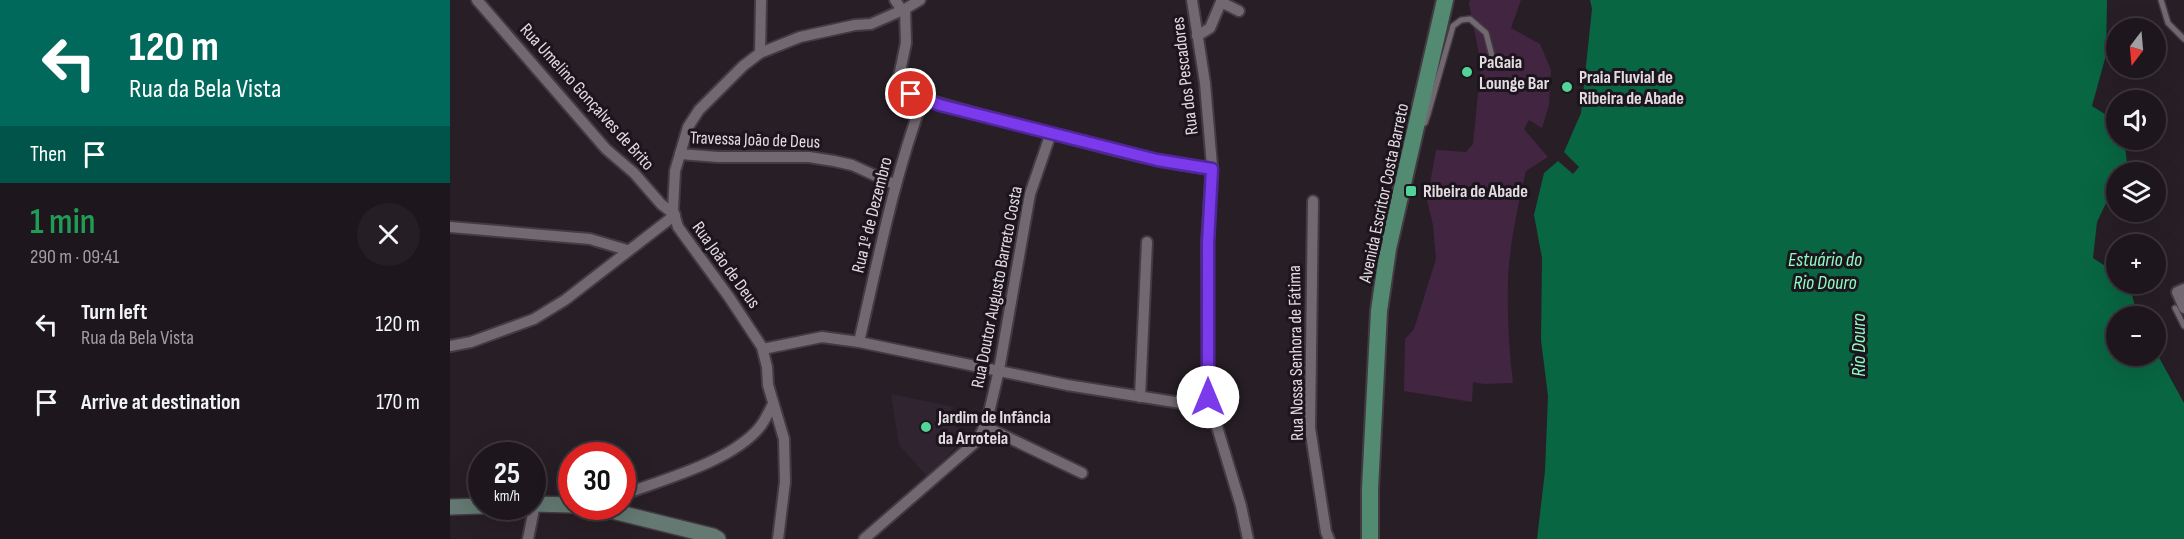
<!DOCTYPE html>
<meta charset="utf-8">
<style>
body{margin:0;font-family:"Sofia Sans Condensed",sans-serif;background:#251f25;color:#f1f3f6;height:100vh;display:flex;flex-direction:column;font-size:22px;white-space:nowrap}
*{box-sizing:border-box;margin:0}
p{font-size:20px;color:#a09fa3}
.icon{flex:none;width:33px;height:33px;fill:none;stroke:currentColor;stroke-width:2;stroke-linecap:round;stroke-linejoin:round}
.map{position:relative;flex:1;overflow:hidden}
.details{display:flex;flex-direction:column;background:#1d161c;width:450px}
.details>*{flex:none}
.hud{background:#00695c;color:#fff;overflow:hidden}
.needle{width:39px;rotate:196deg}
.fabs{position:absolute;left:1656px;top:18px;display:grid;gap:12px}
.fabs a{display:grid;place-items:center;width:60px;height:60px;border-radius:50%;background:#1d161c;box-shadow:0 6px 24px #0002,0 0 0 2px #3b353b;font-size:30px}
.speed{position:absolute;left:18px;top:442px;display:flex;gap:12px;font-size:30px;font-weight:700;text-align:center}
.speed>*{display:grid;place-content:center;width:78px;height:78px;border-radius:50%;background:#1d161c;box-shadow:0 6px 24px #0002,0 0 0 2px #3b353b;line-height:1}
.speed small{font-size:15px;font-weight:400}
.speed .limit{border:9px solid #d22;background:#fff;color:#111}
.pin{position:absolute;display:grid;place-items:center;width:51px;height:51px;color:#fff;margin:-26px;border:3px solid #fff;border-radius:50%;box-shadow:0 2px 6px #0007}
.me{position:absolute;width:66px;margin:-33px;rotate:0deg;stroke-linejoin:round;filter:drop-shadow(0 0 4px #0008)}
.turn{display:flex;align-items:center;gap:21px;height:126px;padding:0 30px;font-size:27px}
.turn .icon{width:78px;height:78px;stroke-width:2.5}
.turn b{display:block;font-size:42px;line-height:51px}
.then{display:flex;align-items:center;height:57px;padding:0 30px;background:#0003;gap:12px;font-size:22px}
.round{display:grid;place-items:center;flex:none;width:63px;height:63px;border-radius:32px;background:#251f25}
.summary{display:flex;align-items:center;justify-content:space-between;height:102px;padding:0 30px}
h1{font-size:36px;font-weight:600;line-height:45px;color:#1e9e55}
ul{padding:0;list-style:none}
li{display:flex;align-items:center;gap:18px;height:78px;padding:0 30px}
li div{flex:1}
li b{display:block;font-size:22px}
li em{font-style:normal}
main{display:flex;flex:1;min-height:0}
.map>svg:first-child{display:block}
.built{fill:#312431}
.green{fill:#422541}
.water{fill:#086642}
.lines{fill:none;stroke-linecap:round;stroke-linejoin:round}
.lane-casing{stroke:#423b41;stroke-width:8}
.street-casing{stroke:#423b41;stroke-width:14}
.secondary-casing{stroke:#423b41;stroke-width:18}
.primary-casing{stroke:#423b41;stroke-width:20}
.lane{stroke:#726871;stroke-width:5}
.street{stroke:#726871;stroke-width:10}
.secondary{stroke:#637971;stroke-width:15}
.primary{stroke:#538a72;stroke-width:16}
.route-casing{stroke:#51269a;stroke-width:15}
.route{stroke:#7c3aed;stroke-width:10}
.poi-dot{fill:#52d397;stroke:#1d151d;stroke-width:2}
.labels{text-anchor:middle;dominant-baseline:central;stroke-width:6;stroke-linejoin:round;paint-order:stroke}
.poi-label{font-size:18px;font-weight:bold;fill:#e2dce1;stroke:#1d151d;text-anchor:start}
.street-label{font-size:18px;fill:#e2dce1;stroke:#1d151d}
.water-label{font-size:20px;font-style:italic;fill:#8dfbc2;stroke:#1d151d}
</style>
<main>
<section class="details">
<div class="hud">
<div class="turn"><svg class="icon" aria-label="left" viewBox="0 0 24 24"><path d="M17 20v-9H6M10 6l-5 5 5 5"/></svg><div><b>120 m</b>Rua da Bela Vista</div></div>
<div class="then">Then<svg class="icon" aria-label="arrive" viewBox="0 0 24 24"><path d="M6 21V4h12l-3 4 3 4H6"/></svg></div>
</div>
<div class="summary"><div><h1>1 min</h1><p>290 m · 09:41</p></div><a class="round"><svg class="icon" aria-label="close" viewBox="0 0 24 24"><path d="M6 6l12 12M18 6L6 18"/></svg></a></div>
<ul>
<li><svg class="icon" aria-label="left" viewBox="0 0 24 24"><path d="M17 20v-9H6M10 6l-5 5 5 5"/></svg><div><b>Turn left</b><p>Rua da Bela Vista</p></div><em>120 m</em></li>
<li><svg class="icon" aria-label="arrive" viewBox="0 0 24 24"><path d="M6 21V4h12l-3 4 3 4H6"/></svg><div><b>Arrive at destination</b></div><em>170 m</em></li>
</ul>
</section>
<div class="map">
<svg width="1734" height="539" viewBox="0 0 1734 539">
<rect width="100%" height="100%" fill="#271e26"/>
<path class="built" d="M441,394L504,407L496,420L519,435L477,476L449,445Z"/>
<path class="green" d="M1020,0H1071L1061,28L1090,44L1101,70L1099,105L1092,128L1079,120L1074,129L1098,157L1076,171C1068,204 1059,248 1058,281C1057,315 1059,350 1063,383L1034,384L1023,382L1022,402L954,391L955,339L964,329L986,259L983,225L977,200L986,150L1016,152L1023,144L1031,64L1019,4Z"/>
<path class="water" d="M1140,0H1657L1656,55L1642,106L1666,121V140H1674L1677,162L1671,172H1666V182L1647,222L1643,258L1666,273V284H1679L1686,310L1666,316L1665,319L1666,356H1706V352L1734,403V539H1087L1095,471L1098,396L1091,340L1092,258L1084,215L1094,173L1108,161L1123,174L1129,167L1114,152L1131,113L1142,9Z"/>
<g class="lines">
<defs>
<g id="lane">
<path d="M1711,0L1718,23L1734,39"/>
<path d="M972,124L975,123L978,114L1003,26L1011,20L1020,19L1036,33L1043,60"/>
<path d="M1725,308L1734,326"/>
</g>
<g id="street">
<path d="M445,0L452,10"/>
<path d="M742,0L755,83L762,166L757,243L758,397L791,506L798,539"/>
<path d="M455,9L456,43L447,86L448,90C500,108 552,120 604,134C656,148 708,163 762,169"/>
<path d="M747,36L760,28L771,2L789,11"/>
<path d="M310,53L311,0"/>
<path d="M230,154L268,157H359L384,161L402,165L446,185"/>
<path d="M863,201L860,428L876,532L879,539"/>
<path d="M0,227L140,239L177,250"/>
<path d="M1734,289L1727,292L1734,308"/>
<path d="M409,342C428,260 444,177 473,99"/>
<path d="M0,346L21,342L84,319L115,300L225,215L211,204L184,173L156,149L27,0"/>
<path d="M313,349L372,337L409,342L617,385L750,406"/>
<path d="M690,397L697,242"/>
<path d="M534,426L632,473"/>
<path d="M172,495C214,479 280,462 309,428C315,421 319,411 323,404"/>
<path d="M78,539L85,504"/>
<path d="M328,539L335,482L334,439L318,385L317,367L312,347L279,297L228,227L223,210L225,171L238,127L249,110L293,66L310,53L350,37L405,25L421,24L455,9L470,0"/>
<path d="M414,539L528,440L537,421L549,370L580,194L601,133"/>
</g>
<g id="secondary">
<path d="M82,504L122,505"/>
<path d="M0,507L32,506"/>
<path d="M137,507L150,508L263,536L268,539"/>
</g>
<path id="primary" d="M920,539V489L929,311L938,249L995,0"/>
</defs>
<use href="#lane" class="lane-casing"/>
<use href="#street" class="street-casing"/>
<use href="#secondary" class="secondary-casing"/>
<use href="#primary" class="primary-casing"/>
<use href="#lane" class="lane"/>
<use href="#street" class="street"/>
<use href="#secondary" class="secondary"/>
<use href="#primary" class="primary"/>
</g>
<g class="lines">
<defs>
<path id="route" d="M461,94L490,105L707,160L762,169L758,243V397"/>
</defs>
<use href="#route" class="route-casing"/>
<use href="#route" class="route"/>
</g>
<g class="poi-dot">
<circle cx="1017" cy="72" r="6"/>
<circle cx="1117" cy="87" r="6"/>
<rect x="955" y="185" width="12" height="12" rx="3"/>
<circle cx="476" cy="427" r="6"/>
</g>
<g class="labels">
<g class="poi-label">
<text x="1029" y="62">PaGaia<tspan x="1029" dy="21">Lounge Bar</tspan></text>
<text x="1129" y="77">Praia Fluvial de<tspan x="1129" dy="21">Ribeira de Abade</tspan></text>
<text x="973" y="191">Ribeira de Abade</text>
<text x="488" y="417">Jardim de Infância<tspan x="488" dy="21">da Arroteia</tspan></text>
</g>
<g class="street-label">
<text transform="translate(735 76) rotate(-97)">Rua dos Pescadores</text>
<text transform="translate(137 97) rotate(48)">Rua Umelino Gonçalves de Brito</text>
<text transform="translate(305 140) rotate(2)">Travessa João de Deus</text>
<text transform="translate(934 193) rotate(-78)">Avenida Escritor Costa Barreto</text>
<text transform="translate(422 215) rotate(-76)">Rua 1º de Dezembro</text>
<text transform="translate(276 265) rotate(54)">Rua João de Deus</text>
<text transform="translate(547 287) rotate(-79)">Rua Doutor Augusto Barreto Costa</text>
<text transform="translate(846 353) rotate(-91)">Rua Nossa Senhora de Fátima</text>
</g>
<g class="water-label">
<text x="1375" y="260">Estuário do<tspan x="1375" dy="23">Rio Douro</tspan></text>
<text transform="translate(1409 345) rotate(-90)">Rio Douro</text>
</g>
</g>
</svg>
<div class="fabs">
<a><svg class="needle" viewBox="-14 -14 28 28"><path d="M0-13l5 13h-10z" fill="#e53935"/><path d="M0 13l5-13h-10z" fill="#a09fa3"/></svg></a>
<a><svg class="icon" aria-label="sound" viewBox="0 0 24 24"><path d="M4 9h4l5-4v14l-5-4H4zM17 9q2 3 0 6"/></svg></a>
<a><svg class="icon" aria-label="layers" viewBox="0 0 24 24"><path d="M12 4l9 5-9 5-9-5zM3 14l9 5 9-5"/></svg></a>
<a>+</a>
<a>−</a>
</div>
<div class="speed"><div>25<small>km/h</small></div><div class="limit">30</div></div>
<div class="pin" style="left:461px;top:94px;background:#d93025"><svg class="icon" aria-label="arrive" viewBox="0 0 24 24"><path d="M6 21V4h12l-3 4 3 4H6"/></svg></div>
<svg class="me" style="left:758px;top:397px" viewBox="-20 -20 40 40"><circle r="19" fill="#fff"/><path d="M0-13L10 11 0 6-10 11z" fill="#7c3aed"/></svg>
</div>
</main>
